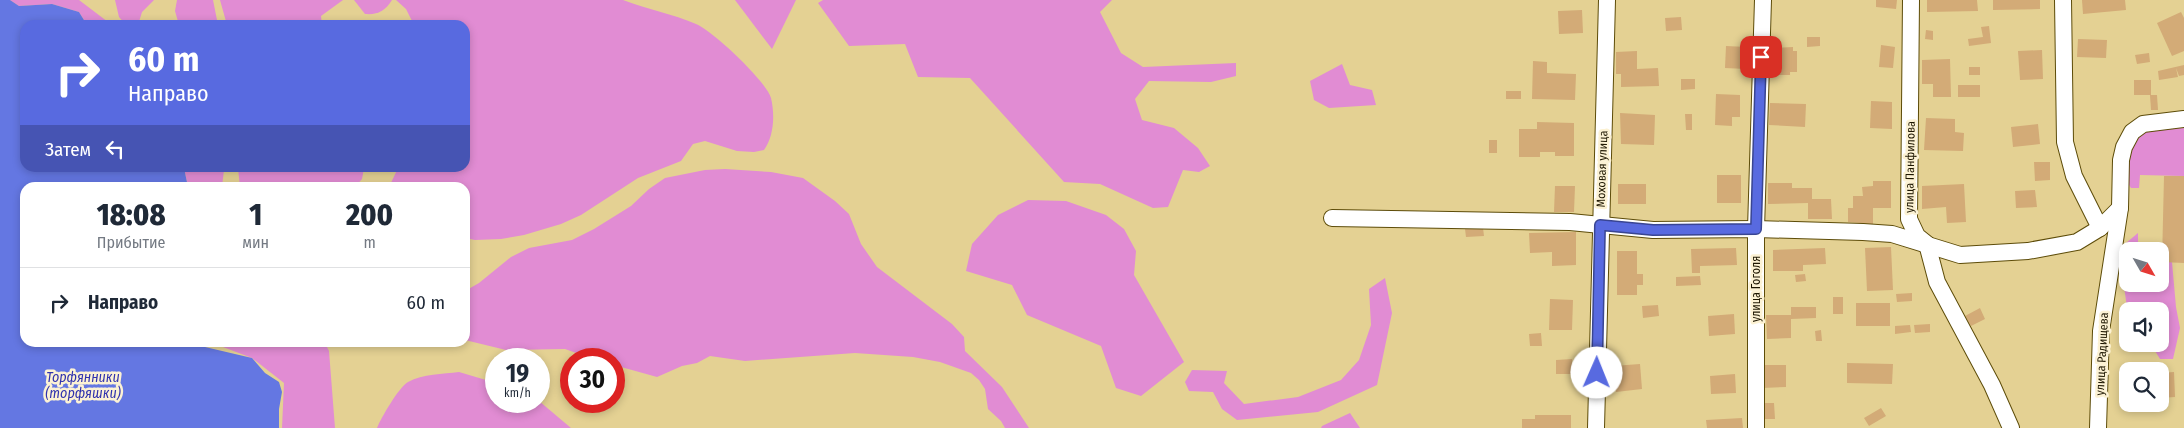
<!DOCTYPE html>
<html lang="ru">
<meta charset="utf-8">
<style>
body{margin:0;font-family:"Fira Sans Condensed",sans-serif;background:#f6f6f7;color:#1f2937;height:100vh;display:flex;flex-direction:column;font-size:19px;white-space:nowrap}
*{box-sizing:border-box;margin:0}
p{font-size:16px;color:#747a83}
.icon{flex:none;width:28px;height:28px;fill:none;stroke:currentColor;stroke-width:2;stroke-linecap:round;stroke-linejoin:round}
.map{position:relative;flex:1;overflow:hidden}
.details{position:absolute;left:20px;top:182px;width:450px;height:165px;display:flex;flex-direction:column;background:#fff;border-radius:15px;box-shadow:0 2px 8px #0003}
.details>*{flex:none}
.guide{position:absolute;left:20px;top:20px;width:450px;height:152px;border-radius:15px;box-shadow:0 2px 8px #0003;background:#586ae0;color:#fff;overflow:hidden}
.needle{width:32px;rotate:129deg}
.controls{position:absolute;left:2119px;top:242px;display:grid;gap:10px}
.controls a{display:grid;place-items:center;width:50px;height:50px;border-radius:10px;background:#fff;box-shadow:0 2px 8px #0003;font-size:25px}
.speed{position:absolute;left:485px;top:348px;display:flex;gap:10px;font-size:25px;font-weight:700;text-align:center}
.speed>*{display:grid;place-content:center;width:65px;height:65px;border-radius:50%;background:#fff;box-shadow:0 2px 8px #0003;line-height:1}
.speed small{font-size:12px;font-weight:400}
.speed .limit{border:8px solid #d22;background:#fff;color:#111}
.pin{position:absolute;display:grid;place-items:center;width:42px;height:42px;color:#fff;margin:-21px;border-radius:10px;box-shadow:0 2px 8px #0006}
.me{position:absolute;width:55px;margin:-28px;rotate:1deg;stroke-linejoin:round;filter:drop-shadow(0 0 4px #0008)}
.turn{display:flex;align-items:center;gap:18px;height:105px;padding:0 25px;font-size:22px}
.turn .icon{width:65px;height:65px;stroke-width:2.5}
.turn b{display:block;font-size:35px;line-height:42px}
.then{display:flex;align-items:center;height:48px;padding:0 25px;background:#0003;gap:10px;font-size:19px}
.eta{display:flex;justify-content:space-evenly;align-items:center;height:85px;text-align:center}
.eta b{font-size:30px;font-weight:800;line-height:35px}
ul{padding:0;list-style:none}
li{display:flex;align-items:center;gap:15px;height:70px;padding:0 25px;border-top:1px solid #e0e1e3}
li div{flex:1}
li b{display:block;font-size:19px}
li em{font-style:normal}
.map>svg:first-child{display:block}
.green{fill:#e18cd3}
.water{fill:#6477e2}
.building{fill:#d3ab77}
.lines{fill:none;stroke-linecap:round;stroke-linejoin:round}
.street-casing{stroke:#5d4c09;stroke-width:18}
.street{stroke:#fff;stroke-width:16}
.route-casing{stroke:#394592;stroke-width:12}
.route{stroke:#586ae0;stroke-width:9}
.labels{text-anchor:middle;dominant-baseline:central;stroke-width:5;stroke-linejoin:round;paint-order:stroke}
.street-label{font-size:12px;fill:#1d1600;stroke:#fcf2d4}
.water-label{font-size:14px;font-style:italic;fill:#3032ae;stroke:#fcf2d4}
</style>
<div class="map">
<svg width="2184" height="428" viewBox="0 0 2184 428">
<rect width="100%" height="100%" fill="#e4d193"/>
<g class="green">
<path d="M10,0H79L112,25H87L79,12L52,4L19,6Z"/>
<path d="M115,0H154L142,12L138,25H126L119,17Z"/>
<path d="M177,0H213L218,25H179L175,11Z"/>
<path d="M220,0H343L321,16L322,25H227Z"/>
<path d="M354,0H392C385,11 378,15 365,14Z"/>
<path d="M396,0H623C647,9 673,14 696,24C712,30 767,82 771,98C775,115 774,136 764,150L754,152L737,151L705,141L693,144L681,161L638,178L581,215L561,224L524,235L501,239L475,240L465,238V188L389,187L398,168H465V25H414L406,9Z"/>
<path d="M735,0H796L772,49Z"/>
<path d="M823,0H1112L1100,12L1121,53L1143,67L1236,63V76L1211,82L1149,81L1135,99L1142,120L1174,128L1198,148L1210,166L1199,172L1183,170L1168,207L1153,208L1100,184L1064,182L970,78L918,77L905,44L849,46L818,3Z"/>
<path d="M1342,64L1350,85L1372,90L1376,105L1329,108L1314,100L1310,81Z"/>
<path d="M2184,128V176L2140,175L2139,188H2131L2126,180L2129,144L2144,130Z"/>
<path d="M184,168H222L224,170L222,187H188Z"/>
<path d="M238,168H364L362,179L354,188L240,187Z"/>
<path d="M725,169L771,172L803,178L835,201L849,214L861,244L877,267L952,324L964,337L965,351L1002,387L1029,428H1005L1001,421L988,409L985,389L979,380L971,373L940,362L913,357L855,353L745,361L710,356L697,363L682,366L657,377L614,365V359H593L565,349L506,350L465,340V291L479,283L511,257L529,248L572,240L594,229L631,206L649,189L665,178L705,170Z"/>
<path d="M1028,200L1066,201L1106,215L1124,229L1136,251L1134,275L1184,362L1141,396L1116,388L1101,346L1027,315L1012,285L966,271L972,244L998,215Z"/>
<path d="M2138,233V251H2128V284H2160V262H2172L2176,307L2180,328L2173,359H2160L2152,346V344H2160V311H2132L2127,308L2124,286L2126,243Z"/>
<path d="M1385,278L1392,313L1377,385L1318,412L1237,420L1222,409L1213,392L1189,391L1185,382L1192,370L1227,371L1224,383L1244,404L1298,397L1341,380L1359,360L1371,325L1369,289Z"/>
<path d="M243,342L325,343L329,351L335,428H282L284,383L252,358L223,347Z"/>
<path d="M459,372L496,383V401H539L571,428H377C381,418 399,387 408,382C423,374 443,374 459,372Z"/>
<path d="M1350,413L1360,428H1321L1322,426Z"/>
</g>
<path class="water" d="M0,0H10L19,6L52,4L79,12L87,25H25V168H184L188,187L25,188V342L188,343L252,358L265,373L279,382L282,392L279,409V428H0Z"/>
<g class="building">
<path d="M1876,0H1897L1896,9L1876,7Z"/>
<path d="M1927,0H1977L1978,11L1927,12Z"/>
<path d="M1993,0H2040V9L1993,10Z"/>
<path d="M2082,0H2125L2126,10L2083,14Z"/>
<path d="M1582,10L1583,33L1559,34L1558,11Z"/>
<path d="M2181,12L2184,18V51L2172,56L2157,23Z"/>
<path d="M1681,17L1682,30L1666,31L1665,18Z"/>
<path d="M1989,26L1991,43L1969,46L1968,39L1983,37L1981,27Z"/>
<path d="M1926,30L1933,31V40L1925,39Z"/>
<path d="M1807,37H1820V46L1807,47Z"/>
<path d="M2078,39L2107,40L2106,58L2077,57Z"/>
<path d="M1881,45L1895,47L1893,68L1879,67Z"/>
<path d="M1726,46L1747,47L1746,69L1725,68Z"/>
<path d="M1793,47V51H1797V72H1790V75H1771V58H1775V48Z"/>
<path d="M2042,50L2043,79L2020,80L2018,51Z"/>
<path d="M1637,51V69L1658,68L1659,86L1621,87V74H1616V52Z"/>
<path d="M2149,53L2150,62L2137,64L2135,55Z"/>
<path d="M1950,59L1951,97H1933V84H1922V60Z"/>
<path d="M1533,61L1547,62V73L1576,74L1575,100L1532,99Z"/>
<path d="M2184,65V75L2179,76L2176,68L2178,77L2159,80L2158,71Z"/>
<rect x="1969" y="67" width="11" height="8"/>
<path d="M1681,79H1695V89L1681,90Z"/>
<rect x="2134" y="80" width="17" height="15"/>
<rect x="1958" y="85" width="22" height="12"/>
<rect x="1506" y="91" width="15" height="8"/>
<path d="M1716,94L1740,95V117H1732V126L1715,125Z"/>
<path d="M2150,95H2157L2158,110H2151Z"/>
<path d="M1871,101L1892,102V129L1870,128Z"/>
<path d="M1770,103L1806,104L1805,127L1769,125Z"/>
<path d="M1620,113L1655,115L1654,145L1621,144Z"/>
<path d="M1685,114H1692V130H1686Z"/>
<path d="M1926,118L1955,119V132L1964,133L1963,151L1924,150Z"/>
<path d="M1537,122L1574,123V156H1555V152H1540V157H1519V129H1537Z"/>
<path d="M2038,124L2040,144L2013,147L2011,127Z"/>
<rect x="1489" y="140" width="8" height="13"/>
<path d="M2034,162H2050V180L2035,181Z"/>
<rect x="1717" y="175" width="24" height="28"/>
<path d="M2164,176H2184V263L2162,262Z"/>
<path d="M1873,181H1891V208H1873V224L1848,222V208H1853V196H1863L1862,187L1873,186Z"/>
<path d="M1768,183H1792V188H1812V199H1831L1832,219H1808V203L1768,204Z"/>
<rect x="1618" y="184" width="28" height="20"/>
<path d="M1964,184L1966,222L1947,223L1946,207L1922,209V186Z"/>
<path d="M1555,186H1575L1574,212H1554Z"/>
<path d="M2035,190L2037,207L2016,208L2015,191Z"/>
<path d="M1483,228L1484,236L1466,237L1465,229Z"/>
<path d="M1576,232V265L1552,266V252L1530,253L1529,233Z"/>
<path d="M1891,247L1893,290L1867,291L1865,248Z"/>
<path d="M1736,248L1737,265L1700,266V273H1692L1691,249Z"/>
<path d="M1825,248L1826,264L1803,265V271H1773V250Z"/>
<path d="M1617,251H1637V274H1643V285H1637V295H1617Z"/>
<path d="M1805,274L1806,281L1796,282L1795,275Z"/>
<path d="M1700,276L1701,285L1676,286V277Z"/>
<path d="M1912,293V301L1897,302L1896,294Z"/>
<rect x="1833" y="297" width="10" height="17"/>
<path d="M1550,299L1573,300L1572,330H1549Z"/>
<rect x="1856" y="303" width="34" height="23"/>
<path d="M1658,305L1659,316L1643,318L1642,306Z"/>
<path d="M1791,307H1816V318L1791,319V338L1767,339L1766,315H1791Z"/>
<path d="M1980,308L1985,319L1971,326L1965,316Z"/>
<path d="M1734,314L1735,334L1709,336L1708,316Z"/>
<path d="M1930,324V332L1915,333L1914,325Z"/>
<path d="M1910,325L1911,332L1895,334V326Z"/>
<path d="M1821,330L1822,341H1816L1815,331Z"/>
<path d="M1541,333L1542,346H1530L1529,334Z"/>
<path d="M1572,359L1573,374H1556V360Z"/>
<path d="M1847,363L1893,364L1892,384L1847,383Z"/>
<path d="M1640,364L1642,389L1616,392L1613,366Z"/>
<path d="M1761,365H1786V387L1762,388Z"/>
<path d="M2174,372L2175,397L2160,398V373Z"/>
<path d="M1735,374L1736,393L1711,394L1710,376Z"/>
<path d="M1763,403H1774L1775,419H1763Z"/>
<path d="M1881,408L1886,416L1869,426L1864,418Z"/>
<path d="M1535,415H1571V428H1522V419H1535Z"/>
<path d="M1742,418L1743,428H1707L1706,420Z"/>
</g>
<g class="lines">
<defs>
<g id="street">
<path d="M1911,0L1909,219L1917,236L1927,244L1937,282L1992,385L2011,428"/>
<path d="M2063,0L2065,142L2074,176L2100,228"/>
<path d="M1332,218L1570,222L1653,230L1756,229L1863,232L1892,234L1960,255L2028,251L2077,242L2100,228L2120,208"/>
<path d="M1596,428L1607,0"/>
<path d="M1756,428V229L1763,0"/>
<path d="M2098,428L2101,331L2120,208L2121,160L2124,147L2132,132L2143,124L2184,119"/>
</g>
</defs>
<use href="#street" class="street-casing"/>
<use href="#street" class="street"/>
</g>
<g class="lines">
<defs>
<path id="route" d="M1597,373L1600,225L1653,230L1756,229L1761,57"/>
</defs>
<use href="#route" class="route-casing"/>
<use href="#route" class="route"/>
</g>
<g class="labels">
<g class="street-label">
<text transform="translate(1910 167) rotate(-89)">улица Панфилова</text>
<text transform="translate(1602 169) rotate(-88)">Моховая улица</text>
<text transform="translate(1756 289) rotate(-90)">улица Гоголя</text>
<text transform="translate(2102 354) rotate(-87)">улица Радищева</text>
</g>
<g class="water-label">
<text x="83" y="377">Торфянники<tspan x="83" dy="16">(торфяшки)</tspan></text>
</g>
</g>
</svg>
<div class="controls">
<a><svg class="needle" viewBox="-14 -14 28 28"><path d="M0-13l5 13h-10z" fill="#e53935"/><path d="M0 13l5-13h-10z" fill="#747a83"/></svg></a>
<a><svg class="icon" aria-label="sound" viewBox="0 0 24 24"><path d="M4 9h4l5-4v14l-5-4H4zM17 9q2 3 0 6"/></svg></a>
<a><svg class="icon" aria-label="search" viewBox="0 0 24 24"><circle cx="10" cy="10" r="6"/><path d="M15 15l6 6"/></svg></a>
</div>
<div class="speed"><div>19<small>km/h</small></div><div class="limit">30</div></div>
<div class="pin" style="left:1761px;top:57px;background:#d93025"><svg class="icon" aria-label="arrive" viewBox="0 0 24 24"><path d="M6 21V4h12l-3 4 3 4H6"/></svg></div>
<svg class="me" style="left:1597px;top:373px" viewBox="-20 -20 40 40"><circle r="19" fill="#fff"/><path d="M0-13L10 11 0 6-10 11z" fill="#586ae0"/></svg>
<div class="guide">
<div class="turn"><svg class="icon" aria-label="right" viewBox="0 0 24 24"><path d="M7 20v-9h11M14 6l5 5-5 5"/></svg><div><b>60 m</b>Направо</div></div>
<div class="then">Затем<svg class="icon" aria-label="left" viewBox="0 0 24 24"><path d="M17 20v-9H6M10 6l-5 5 5 5"/></svg></div>
</div>
<section class="details">
<div class="eta">
<div><b>18:08</b><p>Прибытие</p></div>
<div><b>1</b><p>мин</p></div>
<div><b>200</b><p>m</p></div>
</div>
<ul>
<li><svg class="icon" aria-label="right" viewBox="0 0 24 24"><path d="M7 20v-9h11M14 6l5 5-5 5"/></svg><div><b>Направо</b></div><em>60 m</em></li>
</ul>
</section>
</div>
